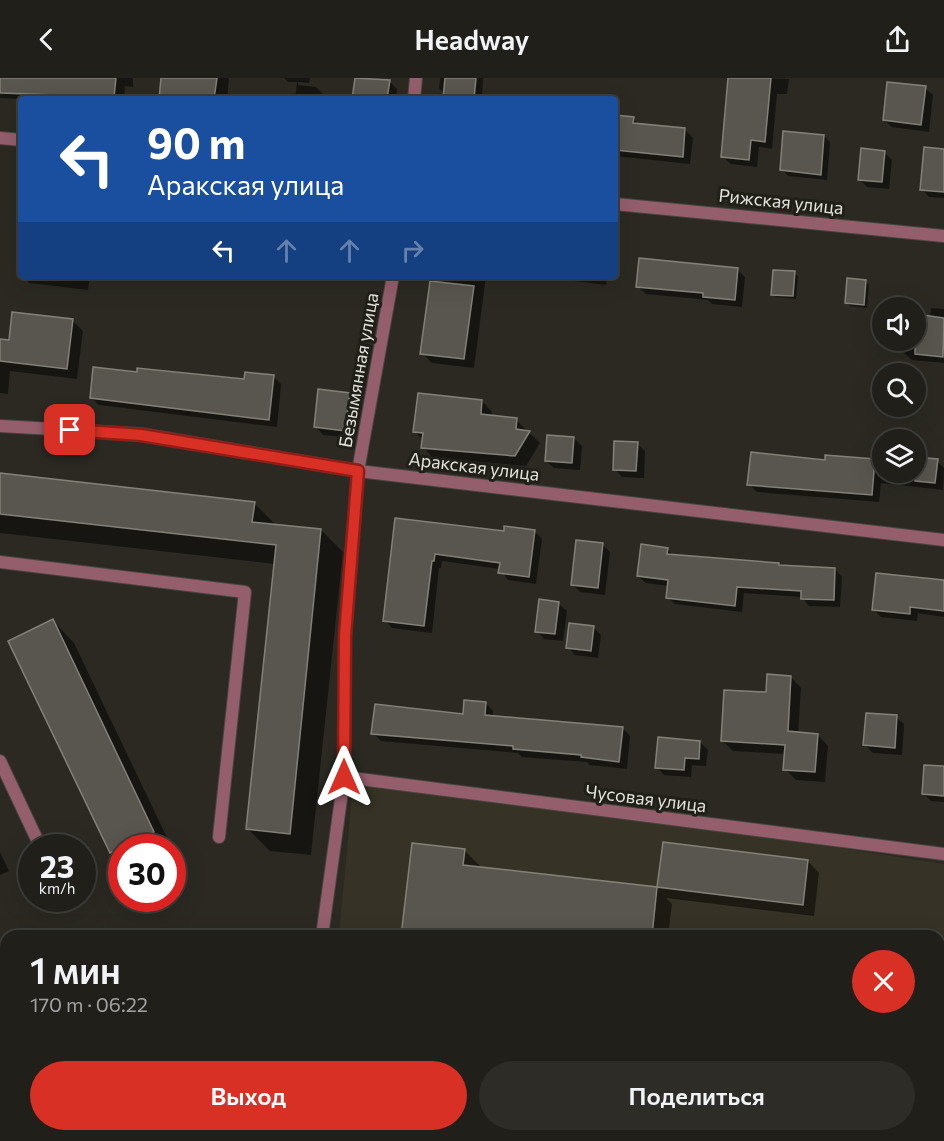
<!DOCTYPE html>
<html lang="ru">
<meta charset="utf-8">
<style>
body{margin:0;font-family:Commissioner,sans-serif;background:#2d2c27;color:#f1f3f6;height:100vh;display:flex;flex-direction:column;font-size:22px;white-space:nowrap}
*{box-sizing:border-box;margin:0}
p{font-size:20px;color:#a2a2a2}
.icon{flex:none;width:33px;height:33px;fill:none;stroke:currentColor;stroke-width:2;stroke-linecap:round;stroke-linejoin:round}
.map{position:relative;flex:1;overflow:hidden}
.details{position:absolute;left:0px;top:852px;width:945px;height:212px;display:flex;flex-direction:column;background:#201f1a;border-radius:18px 18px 0 0;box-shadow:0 6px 24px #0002,0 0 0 2px #3d3d39}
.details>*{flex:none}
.top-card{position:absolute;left:18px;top:18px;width:600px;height:183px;border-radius:6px;box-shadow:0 6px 24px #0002,0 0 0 2px #3d3d39;background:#1a4fa0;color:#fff;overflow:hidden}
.tools{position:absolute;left:872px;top:219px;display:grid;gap:12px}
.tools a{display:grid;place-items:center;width:54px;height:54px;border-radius:50%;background:#201f1a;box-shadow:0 6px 24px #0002,0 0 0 2px #3d3d39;font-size:30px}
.speed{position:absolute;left:18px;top:756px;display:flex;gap:12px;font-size:30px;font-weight:700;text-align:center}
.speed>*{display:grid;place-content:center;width:78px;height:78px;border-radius:50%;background:#201f1a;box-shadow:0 6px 24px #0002,0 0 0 2px #3d3d39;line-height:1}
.speed small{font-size:15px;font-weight:400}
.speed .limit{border:9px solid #d22;background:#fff;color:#111}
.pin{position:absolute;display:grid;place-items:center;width:51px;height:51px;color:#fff;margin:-26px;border-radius:12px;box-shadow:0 3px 9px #0006}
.me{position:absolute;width:66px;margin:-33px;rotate:0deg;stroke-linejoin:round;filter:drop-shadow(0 0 4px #0008)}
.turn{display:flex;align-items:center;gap:21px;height:126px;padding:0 30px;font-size:27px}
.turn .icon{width:78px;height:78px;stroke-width:2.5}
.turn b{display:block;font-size:42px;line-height:51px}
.lanes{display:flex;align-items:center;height:57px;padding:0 30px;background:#0003;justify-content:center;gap:30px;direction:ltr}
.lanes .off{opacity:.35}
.round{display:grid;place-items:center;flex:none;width:63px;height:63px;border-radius:32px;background:#2d2c27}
.headline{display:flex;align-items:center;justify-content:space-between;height:102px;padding:0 30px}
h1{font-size:36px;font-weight:600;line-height:45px}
.action{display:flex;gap:12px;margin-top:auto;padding:12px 30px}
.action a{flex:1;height:69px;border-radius:36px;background:#d93025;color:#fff;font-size:24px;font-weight:600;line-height:69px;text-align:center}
.action a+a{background:#2d2c27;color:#f1f3f6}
header{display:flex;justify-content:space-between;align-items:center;height:78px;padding:0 30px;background:#201f1a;font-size:27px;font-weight:600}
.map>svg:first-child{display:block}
.built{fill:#363225}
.shadow{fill:#0007}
.building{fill:#58564e;stroke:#838078;stroke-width:1.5}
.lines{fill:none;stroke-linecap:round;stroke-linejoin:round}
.lane-casing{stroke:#484640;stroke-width:14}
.street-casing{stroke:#484640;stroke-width:14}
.lane{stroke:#945e6d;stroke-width:12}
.street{stroke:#945e6d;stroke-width:12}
.route-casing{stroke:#8d1f18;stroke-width:15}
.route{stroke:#d93025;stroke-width:10}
.labels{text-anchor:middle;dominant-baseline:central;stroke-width:6;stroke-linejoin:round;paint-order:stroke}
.street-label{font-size:18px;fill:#e2e1dc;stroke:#212018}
</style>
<header><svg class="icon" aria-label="back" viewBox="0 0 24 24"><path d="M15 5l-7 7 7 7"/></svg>Headway<svg class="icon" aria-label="share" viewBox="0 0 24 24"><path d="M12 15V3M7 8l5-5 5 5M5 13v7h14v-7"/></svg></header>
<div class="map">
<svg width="944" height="1063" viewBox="0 0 944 1063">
<rect width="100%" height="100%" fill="#2b2922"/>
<path class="built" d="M354,696L944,786V1063H321L322,1058H939V858H339Z"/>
<g class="shadow">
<path d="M0,0H133V9L125,8L124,21H21L0,20Z"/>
<path d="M162,0H229L227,21H160Z"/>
<path d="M284,0H310L309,5L298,4V7L316,9L324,17L323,21H295L297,4H288Z"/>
<path d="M356,0L389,3L397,11L396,21H353Z"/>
<path d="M440,0H483L482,21H445V16L439,10Z"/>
<path d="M729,0L789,1L787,16H777L772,71L759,69L757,89L731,86L723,79Z"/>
<path d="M925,10L933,17L929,54L892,49L884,42Z"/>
<path d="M633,41L640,48L685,52L693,60L690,86L615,78V47Z"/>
<path d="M824,58L830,64L827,102L788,98L782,91Z"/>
<path d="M944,73V120L929,119L922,111Z"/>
<path d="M885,75L892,82L889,111L867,109L859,101Z"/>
<path d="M21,160V197L17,193Z"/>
<path d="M738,192L745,199L742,229L712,226L708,222L646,216L638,209Z"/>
<path d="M794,195L798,198L796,221L776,219L773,216Z"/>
<path d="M22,198H90L88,212L29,205Z"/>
<path d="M432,198H486L474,290L432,285L422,275Z"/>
<path d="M498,198H538L537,200Z"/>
<path d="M568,198H607L606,207L574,203Z"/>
<path d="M866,204L869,207L867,230L850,228L846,224Z"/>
<path d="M931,230L944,231V285L912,282L904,275L905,262H915V243L924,244L930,240Z"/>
<path d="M72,242L83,253L77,301L10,293L8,316L0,315V262L10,263Z"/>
<path d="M273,298L281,306L277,349L99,327L91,320Z"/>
<path d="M349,316L357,324L352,360L323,357L316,349Z"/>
<path d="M482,323L492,334V339L516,342L540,365L526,388L433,380L423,369L424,363L415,354Z"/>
<path d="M574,360L582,368L580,392L554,390L546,383Z"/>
<path d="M638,366L645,373L644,400L622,399L615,391Z"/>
<path d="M826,379L882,383V394H915V380L937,383L944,390L943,412L881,405L879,424L757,414L749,406L826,384Z"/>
<path d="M0,396L254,425L277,448L321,452L343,474L311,777L270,773L248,751L275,486L0,455Z"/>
<path d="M396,442L505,455L534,453L542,461L536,506L508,502L500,491L442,483L441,490H439L432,555L392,550L385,542Z"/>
<path d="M602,466L610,474L605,517L580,514L572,506Z"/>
<path d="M667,471L674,478L835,491L842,499L840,529L809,528L802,519L744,515L742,534L675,526L668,519L669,508L646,505L638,498Z"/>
<path d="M944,509V539L918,535L917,543L881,539L874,532Z"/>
<path d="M559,526L567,533L563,563L544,561L537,553Z"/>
<path d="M53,543L74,565L172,770H122V785L111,774L10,564Z"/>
<path d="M593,549L601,557L598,580L575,577L568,569Z"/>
<path d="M791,599L801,610L798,656L818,657L828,668L825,704L796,702L785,691L786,676L733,673L722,662L767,616Z"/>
<path d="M486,625L493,633V639L623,650L630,658L627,691L590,687L587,684L522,679L518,675L381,663L373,655L465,637Z"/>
<path d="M896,639L904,646L902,677L873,675L865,667Z"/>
<path d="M700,664L708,672L706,688L692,687L691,699L664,697L657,689Z"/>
<path d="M944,690V724L931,723L923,715Z"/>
<path d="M664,766L808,783L819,795L814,838L666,820L672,826L668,858H403L464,772L480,788L479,791L659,811Z"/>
<path d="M0,774L9,793L0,797Z"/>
<rect x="380" y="1058" width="69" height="5"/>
</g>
<g class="building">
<path d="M0,0H116L114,19L0,15Z"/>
<path d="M161,0H217L214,21H159Z"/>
<path d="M355,0L390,2L387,21H352Z"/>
<path d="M445,0H476L474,21H443Z"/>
<path d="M728,0H771L765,64L751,62L749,82L721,79Z"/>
<path d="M887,4L926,8L921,47L883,42Z"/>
<path d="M615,37L634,39L633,45L685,50L683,79L615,72Z"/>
<path d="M783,53L824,57L821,97L780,92Z"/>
<path d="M924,69L944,71V114L920,112Z"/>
<path d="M861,70L885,73L882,104L858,102Z"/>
<path d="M639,180L738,190L735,222L703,219V215L636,209Z"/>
<path d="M773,192L795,193L793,218L771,217Z"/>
<path d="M847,200L866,202L864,227L845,225Z"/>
<path d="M430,203L474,208L464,281L420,276Z"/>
<path d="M12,234L73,241L67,291L0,283V261L9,262Z"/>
<path d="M923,237L944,240L943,279L915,276V242H923Z"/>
<path d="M93,289L137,294V290L244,301L245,294L274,297L269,342L90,320Z"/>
<path d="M318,311L350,315L345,353L314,349Z"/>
<path d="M418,315L482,322L481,336L517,340L516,351L530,353L515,378L421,370L423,355L413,354Z"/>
<path d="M547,357L574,359L572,385L545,383Z"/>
<path d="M614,363L638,364L636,393L613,392Z"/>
<path d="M751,374L825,382V377L875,381L872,417L747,407Z"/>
<path d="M915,379L938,381L935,405L915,403Z"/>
<path d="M0,395L255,424L252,444L321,451L290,756L246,751L276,467L0,436Z"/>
<path d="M395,440L504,453V448L535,452L529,499L498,495L500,485L435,476L434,483H432L424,548L383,543Z"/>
<path d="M576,462L603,465L598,510L571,507Z"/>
<path d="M641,466L668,470L667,476L779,485V487L835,490L834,522L801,521V513L737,509L735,528L666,520L668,502L637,498Z"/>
<path d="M876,495L944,502V533L910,529V536L872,532Z"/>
<path d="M539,521L559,524L555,556L535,554Z"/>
<path d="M53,541L154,754L110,775L8,563Z"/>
<path d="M569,545L594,548L591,573L566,570Z"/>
<path d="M767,596L791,598L788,653L818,656L815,694L783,692L785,667L721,663L724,612L766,614Z"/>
<path d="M464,622L486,624L485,637L623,649L619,684L581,679V677L513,671V668L371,656L375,626L463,636Z"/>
<path d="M866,635L897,637L895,670L863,667Z"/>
<path d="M658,659L700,663L699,681L685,680L684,692L655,690Z"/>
<path d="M924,687L944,688V718L922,716Z"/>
<path d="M663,764L808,782L803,827L657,809Z"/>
<path d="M412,765L465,771L463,787L657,809L652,858H503L456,853L455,858H401Z"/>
</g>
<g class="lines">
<defs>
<g id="lane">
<path d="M0,484L245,514L219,759"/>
<path d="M0,683L41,770"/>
</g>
<g id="street">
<path d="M414,21L416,0"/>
<path d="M0,60L21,62"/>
<path d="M615,126L944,158"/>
<path d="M0,348L141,356L358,393L944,462"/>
<path d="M344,699L944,776"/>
<path d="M322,858L344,699L345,558L358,393L393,198"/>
<path d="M297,1063L298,1058"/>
</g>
</defs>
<use href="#lane" class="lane-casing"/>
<use href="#street" class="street-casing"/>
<use href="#lane" class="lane"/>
<use href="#street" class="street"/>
</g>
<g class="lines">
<defs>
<path id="route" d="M70,352L141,357L358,393L345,558L344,699"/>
</defs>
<use href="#route" class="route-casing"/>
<use href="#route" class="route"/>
</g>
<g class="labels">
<g class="street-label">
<text transform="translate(781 123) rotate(6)">Рижская улица</text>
<text transform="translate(358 292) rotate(-80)">Безымянная улица</text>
<text transform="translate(474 388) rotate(7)">Аракская улица</text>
<text transform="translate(646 720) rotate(7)">Чусовая улица</text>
</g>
</g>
</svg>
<div class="tools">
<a><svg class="icon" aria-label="sound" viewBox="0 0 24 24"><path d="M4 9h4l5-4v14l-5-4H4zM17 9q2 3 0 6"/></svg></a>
<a><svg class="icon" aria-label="search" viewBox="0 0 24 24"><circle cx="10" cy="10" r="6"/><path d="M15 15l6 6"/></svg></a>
<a><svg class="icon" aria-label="layers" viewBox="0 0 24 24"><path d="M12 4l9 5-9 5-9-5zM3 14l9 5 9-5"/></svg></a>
</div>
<div class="speed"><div>23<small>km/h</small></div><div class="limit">30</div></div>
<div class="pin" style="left:70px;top:352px;background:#d93025"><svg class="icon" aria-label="arrive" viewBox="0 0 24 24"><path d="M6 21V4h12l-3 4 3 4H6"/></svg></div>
<svg class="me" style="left:344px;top:699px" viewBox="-20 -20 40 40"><path d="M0-17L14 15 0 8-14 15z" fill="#d93025" stroke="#fff" stroke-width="4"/></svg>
<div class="top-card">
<div class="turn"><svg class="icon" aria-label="left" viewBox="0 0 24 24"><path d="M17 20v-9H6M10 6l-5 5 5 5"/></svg><div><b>90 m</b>Аракская улица</div></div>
<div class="lanes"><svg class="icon" aria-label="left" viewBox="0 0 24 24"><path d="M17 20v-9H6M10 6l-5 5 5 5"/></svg><svg class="icon off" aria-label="ahead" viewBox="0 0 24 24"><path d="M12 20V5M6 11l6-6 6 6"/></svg><svg class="icon off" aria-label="ahead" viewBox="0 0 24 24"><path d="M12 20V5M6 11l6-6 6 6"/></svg><svg class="icon off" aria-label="right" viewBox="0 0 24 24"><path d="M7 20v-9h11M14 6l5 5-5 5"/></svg></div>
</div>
<section class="details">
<div class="headline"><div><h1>1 мин</h1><p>170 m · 06:22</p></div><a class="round" style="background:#d93025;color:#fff"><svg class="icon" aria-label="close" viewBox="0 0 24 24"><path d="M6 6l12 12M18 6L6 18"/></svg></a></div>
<div class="action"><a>Выход</a><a>Поделиться</a></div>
</section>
</div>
